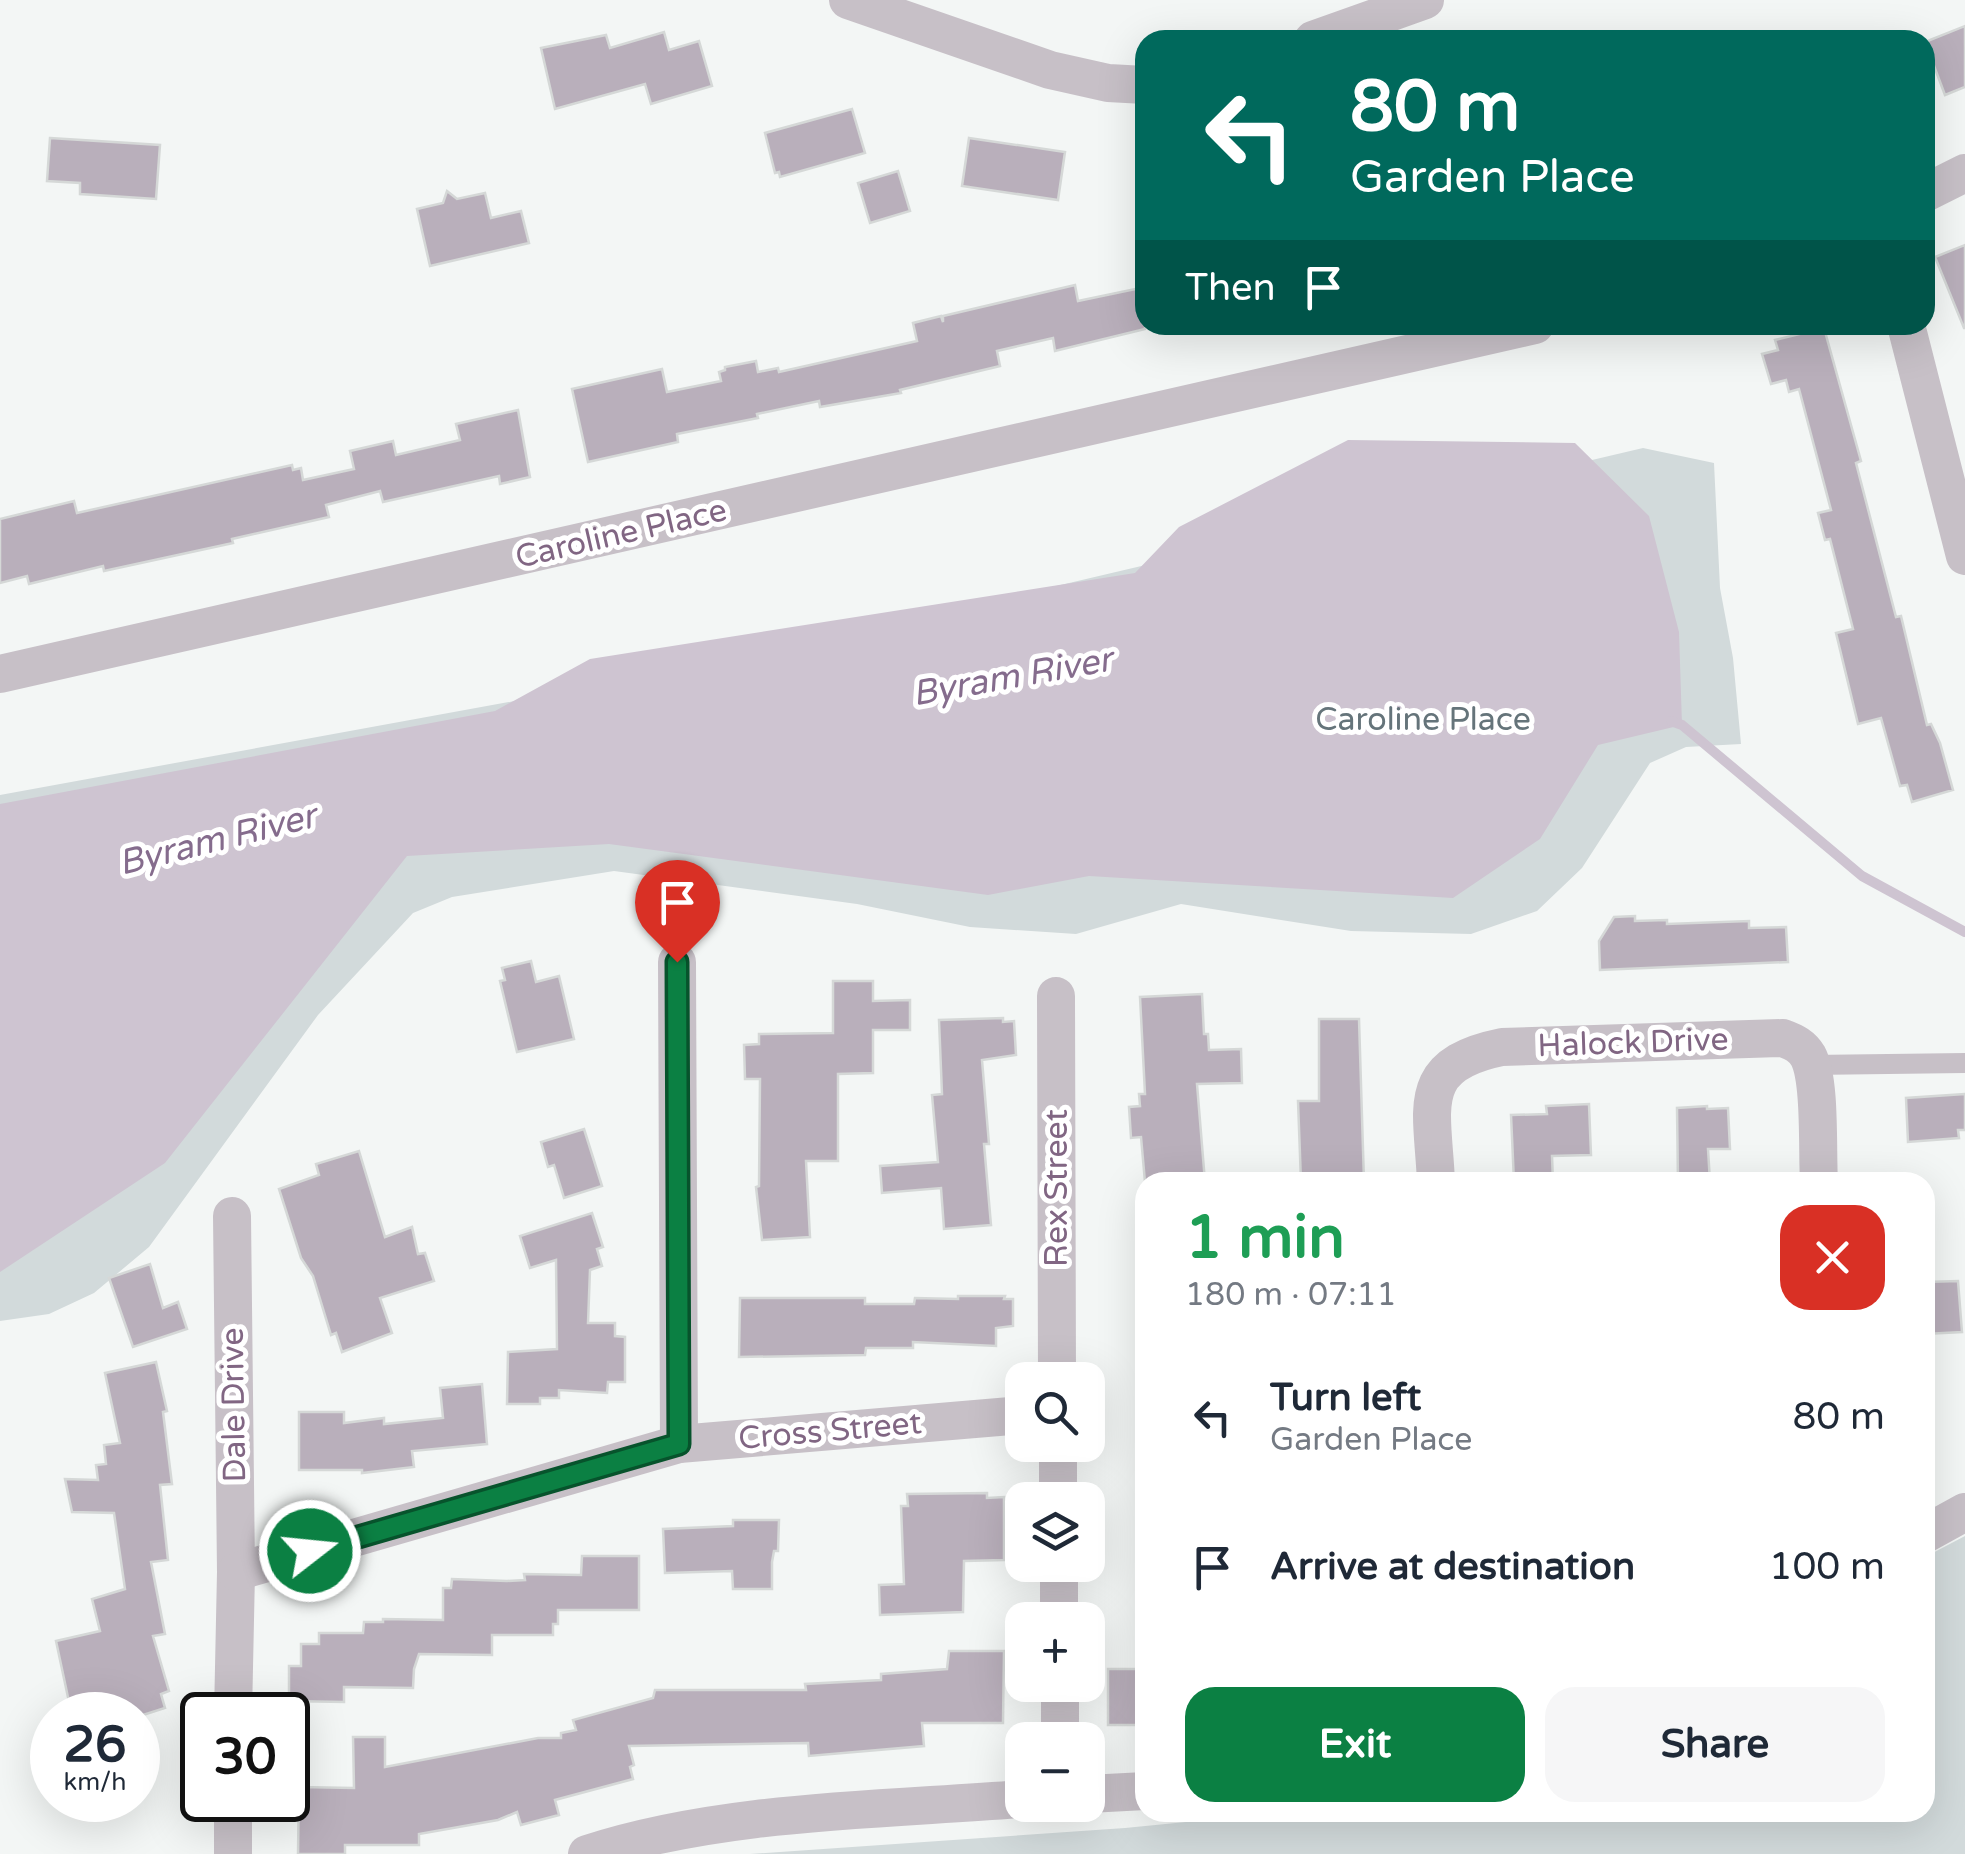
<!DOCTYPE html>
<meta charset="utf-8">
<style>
body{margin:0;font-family:"Varela Round",sans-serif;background:#f6f6f7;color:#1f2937;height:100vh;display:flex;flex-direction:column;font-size:38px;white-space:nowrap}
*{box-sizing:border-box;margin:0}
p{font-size:32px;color:#747a83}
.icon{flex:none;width:55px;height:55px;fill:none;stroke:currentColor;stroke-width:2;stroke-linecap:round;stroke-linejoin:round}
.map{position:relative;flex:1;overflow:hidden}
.side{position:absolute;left:1135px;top:1172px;width:800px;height:650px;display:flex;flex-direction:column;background:#fff;border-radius:30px;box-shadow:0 10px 40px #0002}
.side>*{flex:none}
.top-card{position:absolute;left:1135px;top:30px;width:800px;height:305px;border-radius:30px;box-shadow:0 10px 40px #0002;background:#00695c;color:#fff;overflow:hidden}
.buttons{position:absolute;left:1005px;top:1362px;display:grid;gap:20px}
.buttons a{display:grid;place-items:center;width:100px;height:100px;border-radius:20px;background:#fff;box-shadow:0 10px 40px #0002;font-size:50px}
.speed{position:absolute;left:30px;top:1692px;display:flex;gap:20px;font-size:50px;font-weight:700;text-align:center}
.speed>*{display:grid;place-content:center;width:130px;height:130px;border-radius:50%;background:#fff;box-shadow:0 10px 40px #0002;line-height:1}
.speed small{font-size:25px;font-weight:400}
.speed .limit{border:5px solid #111;border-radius:15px;background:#fff;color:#111}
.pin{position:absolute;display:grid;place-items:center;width:85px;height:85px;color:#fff;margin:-102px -42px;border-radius:50% 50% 50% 0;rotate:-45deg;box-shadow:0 0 10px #0007}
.pin .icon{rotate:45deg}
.me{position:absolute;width:110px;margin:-55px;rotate:74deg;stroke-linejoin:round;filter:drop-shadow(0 0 8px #0008)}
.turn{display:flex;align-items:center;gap:35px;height:210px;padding:0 50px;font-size:45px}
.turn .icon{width:130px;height:130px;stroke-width:2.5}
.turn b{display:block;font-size:70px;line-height:85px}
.then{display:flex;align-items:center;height:95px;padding:0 50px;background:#0003;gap:20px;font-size:38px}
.round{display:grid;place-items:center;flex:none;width:105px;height:105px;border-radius:30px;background:#f6f6f7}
.summary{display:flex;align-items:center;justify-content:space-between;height:170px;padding:0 50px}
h1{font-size:60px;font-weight:700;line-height:75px;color:#1e9e55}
.primary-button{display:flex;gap:20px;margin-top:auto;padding:20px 50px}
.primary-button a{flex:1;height:115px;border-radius:30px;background:#0b8043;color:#fff;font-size:40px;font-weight:700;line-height:115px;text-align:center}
.primary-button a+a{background:#f6f6f7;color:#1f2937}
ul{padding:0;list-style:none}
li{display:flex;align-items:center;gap:30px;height:150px;padding:0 50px}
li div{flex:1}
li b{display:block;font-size:38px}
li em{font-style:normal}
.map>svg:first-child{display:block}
.green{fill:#d2dadb}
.water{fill:#cec4d1}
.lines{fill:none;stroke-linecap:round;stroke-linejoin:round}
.stream{stroke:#cec4d1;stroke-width:10}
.building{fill:#b9afbb;stroke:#d5d8d7;stroke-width:2.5}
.lane{stroke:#c7c0c7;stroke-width:20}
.street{stroke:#c7c0c7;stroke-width:38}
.route-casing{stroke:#07532c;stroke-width:25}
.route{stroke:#0b8043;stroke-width:18}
.labels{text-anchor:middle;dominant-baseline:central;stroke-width:10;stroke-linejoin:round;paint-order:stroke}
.street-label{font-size:32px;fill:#816683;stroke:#fff}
.park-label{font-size:32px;fill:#65747a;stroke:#fff}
.water-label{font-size:35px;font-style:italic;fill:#856c8d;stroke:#fff}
</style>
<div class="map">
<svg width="1965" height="1854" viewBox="0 0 1965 1854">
<rect width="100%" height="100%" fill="#f3f6f5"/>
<g class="green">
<path d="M1643,448L1714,463L1720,588L1733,658L1741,744L1686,747L1650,763L1582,868L1537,911L1471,934L1351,931L1181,904L1076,934L970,927L857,904L614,871L452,897L413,913L318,1015L149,1247L94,1293L49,1314L0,1321V795L569,691L656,680Z"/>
<path d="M1965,1536V1854H750L1125,1828L1287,1812H1925V1557Z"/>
</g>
<path class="water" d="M1348,440L1575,443L1649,516L1679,632L1682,725L1598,745L1540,839L1453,898L1089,876L988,895L609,844L407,856L165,1163L0,1272V804L495,711L590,659L1135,573L1179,527Z"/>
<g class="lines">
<path class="stream" d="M1671,721L1682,725L1862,876L1965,932"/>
</g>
<g class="building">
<path d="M1965,26V87L1945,95L1925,42Z"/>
<path d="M664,32L669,50L699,41L712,86L651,104L645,84L555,109L541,48L606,35L610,48Z"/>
<path d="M852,109L865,153L780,177L779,172L775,173L765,133Z"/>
<path d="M50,138L160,145L156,199L80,194V183L47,181Z"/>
<path d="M969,138L1065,152L1058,200L962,186Z"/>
<path d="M898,171L910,211L870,223L858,183Z"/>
<path d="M447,191L457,199L485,193L491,218L521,211L529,243L430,266L417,209L443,203Z"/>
<path d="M1965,245V328H1964L1935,257Z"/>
<path d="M1075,285L1078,301L1145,287V329L1055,351L1053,338L997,351L1000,366L900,390L901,393L820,407L819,401L757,414L758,418L677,434L678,442L588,462L572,389L662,369L667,392L721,381L719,372L725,370V367L756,361L758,372L778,368L779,372L917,341L913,323L941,316L943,322V316Z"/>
<path d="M1824,328L1861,461L1856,463L1896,617L1901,616L1927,725L1931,724L1940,743L1953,790L1912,802L1907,785L1900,786L1881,718L1858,724L1836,633L1853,629L1830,539L1825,540L1818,513L1831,510L1799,389L1789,392L1786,380L1771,384L1762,354L1778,350L1775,340Z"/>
<path d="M518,410L530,477L500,484L499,476L383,502L380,491L326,505L329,517L232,539L233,543L104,571L103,566L29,584L27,576L0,583V519L74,501L77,513L292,465L293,470L301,468L303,480L354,469L350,451L393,441L396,455L460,440L456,424Z"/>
<path d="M1635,916V921L1667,920V924L1749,921V928L1786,927L1788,962L1600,970L1599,941L1614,917Z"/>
<path d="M531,961L536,982L559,976L574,1039L517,1052L500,981L505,980L502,968Z"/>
<path d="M833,981H873V1001L910,1000V1030H873V1073L838,1074V1161H806L810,1237L762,1240L756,1187L759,1186L760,1079H745L744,1045L759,1044V1034L833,1033Z"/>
<path d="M1202,994L1204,1034H1208L1209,1050L1241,1049L1242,1083L1197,1084L1205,1182H1145L1141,1137L1131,1138L1129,1107L1140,1106L1139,1094H1145L1140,997Z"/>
<path d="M1003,1018V1022L1014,1021L1016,1055L982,1060L989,1144H984L991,1225L944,1229L941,1188L882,1193L880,1166L938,1162L932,1095L942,1094L939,1020Z"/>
<path d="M1319,1019H1359L1364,1182H1301L1298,1101H1319Z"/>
<path d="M1965,1094V1130H1958L1959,1138L1908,1142L1906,1098Z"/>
<path d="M1589,1104L1591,1155L1552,1156L1553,1182H1514L1511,1115L1547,1114L1546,1106Z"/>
<path d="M1707,1106V1109L1728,1108L1730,1149H1708L1710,1182H1678L1677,1108Z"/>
<path d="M584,1129L602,1186L564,1198L554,1165L548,1167L541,1142Z"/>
<path d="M359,1151L385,1237L412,1227L418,1254L425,1253L434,1281L380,1298L392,1333L342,1352L336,1333L331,1335L313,1276L301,1258L279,1189L319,1175L316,1164Z"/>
<path d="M592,1213L603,1247L597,1249L602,1266L590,1270L588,1323H615V1336L625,1337V1382H608L607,1393L559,1390V1398H540V1404H507L508,1352L557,1349L556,1260L530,1268L520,1236Z"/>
<path d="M150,1264L163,1308L178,1302L187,1329L133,1347L109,1278Z"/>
<path d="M1958,1281L1962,1332L1925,1334V1282Z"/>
<path d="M958,1296H1005L1004,1299H1013V1326L996,1328V1346L913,1342V1348H866L865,1355L739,1357L740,1298H865V1304H914L915,1298L958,1299Z"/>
<path d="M156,1362L167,1411L163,1412L172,1484L160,1485L168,1560L151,1562L165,1634L153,1636L169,1691L161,1694L165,1708L143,1715H90L85,1702H69L56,1641L100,1631L92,1599L125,1589L114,1513L72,1512L65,1479L98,1480L96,1465L106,1464L104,1445L120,1443L105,1373Z"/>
<path d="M482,1384L487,1444L412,1451L414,1467L362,1473V1470H299V1412H344V1423L384,1418V1424L443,1418L440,1388Z"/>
<path d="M987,1493V1498L1004,1497V1560L964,1561L963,1612L880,1615L879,1585L904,1584L901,1506H908L907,1494Z"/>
<path d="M733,1520H779L778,1551H774L772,1562V1589H733L732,1571L665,1573L663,1529L733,1526Z"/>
<path d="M582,1556H639V1610H558V1624H553V1635H492V1655L419,1654L414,1669L413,1688L344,1687V1702L289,1701V1666H301V1644H319V1633H363L364,1622H383V1619L443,1620V1588H451L452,1579L507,1581L525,1580L524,1574L581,1575Z"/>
<path d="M949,1651H1004L1003,1723H922L924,1746L809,1756L808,1743L629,1746L634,1765L630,1767L633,1779L555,1800L559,1815L521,1825L517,1812L498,1820L419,1834V1845H345V1854H298L299,1787L354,1788L353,1737H385V1767L538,1738H561V1733L576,1730L573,1720L653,1698L655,1690H806L805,1684L881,1680V1674L947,1669Z"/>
<rect x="1108" y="1669" width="37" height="56"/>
</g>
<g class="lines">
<path class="lane" d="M1811,1065L1965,1063"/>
<g class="street">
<path d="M848,0L1050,70L1108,83L1145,85"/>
<path d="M1313,40L1425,0"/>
<path d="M1925,193L1965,173"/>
<path d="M1906,325L1965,556"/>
<path d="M0,674L1535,325"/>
<path d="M677,962L679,1444"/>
<path d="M1056,996L1057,1380"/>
<path d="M1436,1182C1433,1108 1413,1065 1502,1047L1783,1038C1794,1042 1802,1046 1808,1056C1821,1080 1817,1153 1819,1182"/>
<path d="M232,1216L236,1572L233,1715"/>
<path d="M1058,1445V1500"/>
<path d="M1925,1534L1965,1512"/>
<path d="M1059,1565V1620"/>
<path d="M236,1572L679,1444L1022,1415"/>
<path d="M1060,1685V1740"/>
<path d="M1088,1794L1145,1791"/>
<path d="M233,1800V1854"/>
<path d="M587,1854C722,1810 881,1810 1022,1799"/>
</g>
</g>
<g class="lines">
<defs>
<path id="route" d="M310,1551L679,1444L677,962"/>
</defs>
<use href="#route" class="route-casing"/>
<use href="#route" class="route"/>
</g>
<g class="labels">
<g class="street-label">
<text transform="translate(621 534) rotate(-13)">Caroline Place</text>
<text transform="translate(1633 1043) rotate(-2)">Halock Drive</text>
<text transform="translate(1057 1188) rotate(-90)">Rex Street</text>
<text transform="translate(234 1405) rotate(-91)">Dale Drive</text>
<text transform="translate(830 1431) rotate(-5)">Cross Street</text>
</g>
<g class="park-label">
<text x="1423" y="720">Caroline Place</text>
</g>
<g class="water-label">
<text transform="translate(1012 677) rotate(-10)">Byram River</text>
<text transform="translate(217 840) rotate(-14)">Byram River</text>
</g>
</g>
</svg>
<div class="buttons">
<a><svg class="icon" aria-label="search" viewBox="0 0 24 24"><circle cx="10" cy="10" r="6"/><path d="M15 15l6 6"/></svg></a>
<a><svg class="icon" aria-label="layers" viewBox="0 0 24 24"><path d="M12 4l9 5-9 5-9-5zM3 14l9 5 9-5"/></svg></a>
<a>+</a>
<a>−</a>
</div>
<div class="speed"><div>26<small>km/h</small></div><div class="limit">30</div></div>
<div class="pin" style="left:677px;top:962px;background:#d93025"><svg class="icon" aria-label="arrive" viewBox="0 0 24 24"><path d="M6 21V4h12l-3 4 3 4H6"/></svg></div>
<svg class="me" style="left:310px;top:1551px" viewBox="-20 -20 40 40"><circle r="17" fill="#0b8043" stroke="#fff" stroke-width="3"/><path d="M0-11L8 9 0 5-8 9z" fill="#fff"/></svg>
<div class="top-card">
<div class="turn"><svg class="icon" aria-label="left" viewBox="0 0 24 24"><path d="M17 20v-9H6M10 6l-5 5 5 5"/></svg><div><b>80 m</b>Garden Place</div></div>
<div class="then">Then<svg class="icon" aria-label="arrive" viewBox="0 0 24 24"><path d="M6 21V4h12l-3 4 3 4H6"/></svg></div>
</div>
<section class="side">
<div class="summary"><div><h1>1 min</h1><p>180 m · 07:11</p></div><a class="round" style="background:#d93025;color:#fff"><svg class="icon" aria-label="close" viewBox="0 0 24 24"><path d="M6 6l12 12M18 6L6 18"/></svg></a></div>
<ul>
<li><svg class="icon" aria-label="left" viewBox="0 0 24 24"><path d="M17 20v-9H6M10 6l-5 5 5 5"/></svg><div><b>Turn left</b><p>Garden Place</p></div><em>80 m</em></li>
<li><svg class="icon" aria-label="arrive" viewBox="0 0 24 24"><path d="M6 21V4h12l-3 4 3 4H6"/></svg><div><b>Arrive at destination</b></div><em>100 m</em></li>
</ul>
<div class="primary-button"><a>Exit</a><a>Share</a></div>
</section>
</div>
